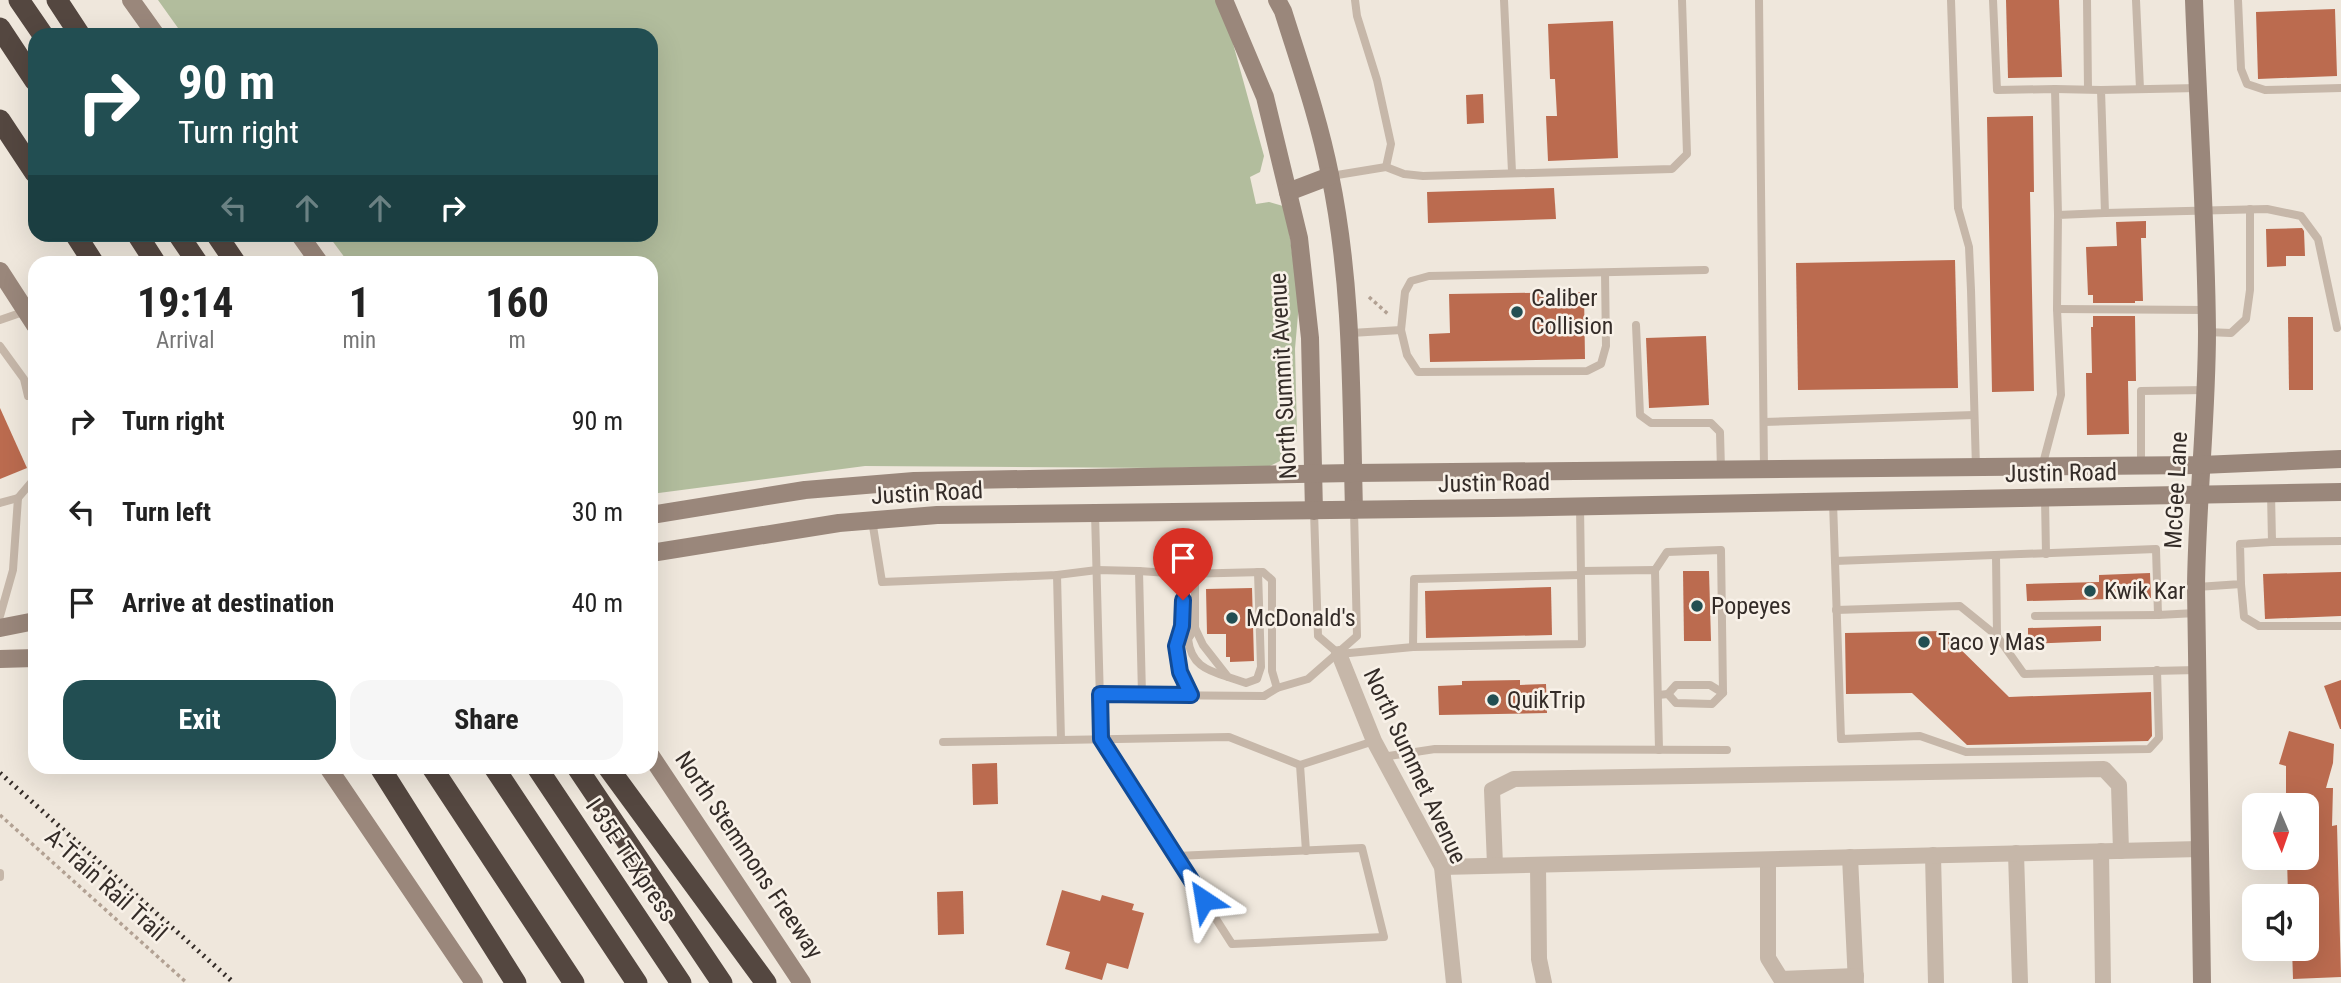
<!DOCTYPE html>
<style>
body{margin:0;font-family:"Roboto Condensed",sans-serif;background:#f6f6f6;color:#222;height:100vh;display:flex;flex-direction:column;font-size:26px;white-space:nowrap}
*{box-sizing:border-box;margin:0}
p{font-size:23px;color:#767676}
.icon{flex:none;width:38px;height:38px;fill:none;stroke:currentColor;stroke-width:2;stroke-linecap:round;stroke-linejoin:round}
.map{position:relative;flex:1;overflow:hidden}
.sheet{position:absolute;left:28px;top:256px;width:630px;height:518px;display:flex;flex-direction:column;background:#fff;border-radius:21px;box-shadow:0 7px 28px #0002}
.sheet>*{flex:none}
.guide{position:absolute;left:28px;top:28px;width:630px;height:214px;border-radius:21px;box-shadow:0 7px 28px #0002;background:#224e52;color:#fff;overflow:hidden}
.needle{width:46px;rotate:178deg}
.controls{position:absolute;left:2242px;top:793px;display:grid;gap:14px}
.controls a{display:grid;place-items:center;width:77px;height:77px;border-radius:14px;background:#fff;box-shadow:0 7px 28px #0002;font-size:35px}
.pin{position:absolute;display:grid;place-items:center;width:60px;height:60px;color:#fff;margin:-72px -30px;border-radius:50% 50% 50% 0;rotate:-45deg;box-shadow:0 0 7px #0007}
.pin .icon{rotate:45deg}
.me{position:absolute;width:77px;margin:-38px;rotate:327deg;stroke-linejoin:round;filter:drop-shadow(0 0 5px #0008)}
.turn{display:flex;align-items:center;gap:24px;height:147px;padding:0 35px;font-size:32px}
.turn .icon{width:91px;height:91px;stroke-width:2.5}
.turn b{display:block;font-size:49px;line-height:60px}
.lanes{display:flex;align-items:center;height:66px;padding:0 35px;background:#0003;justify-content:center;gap:35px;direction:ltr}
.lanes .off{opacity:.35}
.eta{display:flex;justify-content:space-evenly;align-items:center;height:119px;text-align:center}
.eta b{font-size:42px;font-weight:700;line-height:49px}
.action{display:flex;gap:14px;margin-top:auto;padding:14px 35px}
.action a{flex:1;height:80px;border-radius:21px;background:#224e52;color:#fff;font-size:28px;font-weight:700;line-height:80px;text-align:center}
.action a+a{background:#f6f6f6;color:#222}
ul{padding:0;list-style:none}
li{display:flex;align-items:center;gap:21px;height:91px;padding:0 35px}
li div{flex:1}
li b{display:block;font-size:26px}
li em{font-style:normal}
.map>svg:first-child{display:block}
.green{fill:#b2bd9d}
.building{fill:#bb6b4f}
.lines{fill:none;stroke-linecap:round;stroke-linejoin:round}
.path{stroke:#b2a193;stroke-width:3.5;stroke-dasharray:3.5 3.5;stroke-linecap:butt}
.lane{stroke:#c6b7a9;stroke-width:8}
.street{stroke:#c6b7a9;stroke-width:16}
.secondary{stroke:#9a877b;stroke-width:18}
.highway{stroke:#544740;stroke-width:21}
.rail{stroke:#342c28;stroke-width:5;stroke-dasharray:2 5;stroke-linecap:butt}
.route-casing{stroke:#114b97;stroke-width:18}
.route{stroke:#1a73e8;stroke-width:12}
.poi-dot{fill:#224e52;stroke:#f8f1e8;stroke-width:2.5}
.labels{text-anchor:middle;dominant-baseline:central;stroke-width:5;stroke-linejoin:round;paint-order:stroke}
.poi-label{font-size:24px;fill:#342c28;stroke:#f8f1e8;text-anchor:start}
.street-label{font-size:24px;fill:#342c28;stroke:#f8f1e8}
</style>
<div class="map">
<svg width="2341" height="983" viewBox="0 0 2341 983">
<rect width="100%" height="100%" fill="#efe7dc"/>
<path class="green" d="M158,0H1221L1264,156L1260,172L1250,177L1256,204L1269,202L1283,206L1288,224L1299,303L1295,349L1297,434L1285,437L1282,460L1270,466L1166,468L865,466L651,494V262H348L328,235L651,234V35H183Z"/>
<g class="building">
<path d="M2006,0H2059L2062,77L2008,78Z"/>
<path d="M2335,9L2337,76L2258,79L2256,12Z"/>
<path d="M1613,21L1618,158L1548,161L1546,116H1557L1555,79H1550L1548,24Z"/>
<path d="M1483,94L1484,123L1467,124L1466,95Z"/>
<path d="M2033,116L2034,192H2030L2034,391L1992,392L1987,117Z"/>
<path d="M1554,188L1556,219L1428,223L1427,192Z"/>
<path d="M2146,221V238H2141L2143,301H2135V303H2093V295H2088L2086,247L2117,246L2116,222Z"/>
<path d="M2302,228L2304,231L2305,256H2286V266L2267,267L2266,229Z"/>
<path d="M1955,260L1958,388L1798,390L1796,263Z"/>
<path d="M1584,292L1585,359L1430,362L1429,334L1450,333L1449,294Z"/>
<path d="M2093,316H2135L2136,381H2128L2129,434L2087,435L2086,373H2092L2091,327H2093Z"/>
<path d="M2288,317H2313V390H2289Z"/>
<path d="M1706,336L1709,405L1649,408L1646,338Z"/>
<path d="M0,408L27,468L0,479Z"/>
<path d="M1683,571H1709L1711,641H1684Z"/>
<path d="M2341,572V616L2265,619L2263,574Z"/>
<path d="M2150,573L2151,598L2027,601L2026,584L2099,582V575Z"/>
<path d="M1551,587L1552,635L1426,638L1425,591Z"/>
<path d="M1252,588L1254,661L1230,662V657H1226V634H1207L1206,589Z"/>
<path d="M2101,626V641L2028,644V628Z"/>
<path d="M1942,631L2009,697L2151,692L2152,736L2148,741L1967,745L1912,693L1846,694L1845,633Z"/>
<path d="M1520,680V685L1546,684L1547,713L1439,715L1438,686L1462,685V681Z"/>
<path d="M2341,680V729H2340L2324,686Z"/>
<path d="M2289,731L2334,744L2333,763L2326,788H2333L2332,826L2337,825L2341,977L2293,979L2292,948H2306V896H2288L2287,858H2306V805H2286V766L2279,764Z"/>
<path d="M997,763L998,804L973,805L972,764Z"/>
<path d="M1062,890L1100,901L1102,895L1134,904L1132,910L1144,913L1128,969L1107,963L1102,980L1065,969L1070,952L1046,945Z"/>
<path d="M963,891L964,934L938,935L937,892Z"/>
</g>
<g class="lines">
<g class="path">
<path d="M1369,297L1388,314"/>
<path d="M0,815L187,983"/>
</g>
<g class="lane">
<path d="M1355,0L1357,16L1377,80L1391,144L1386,167"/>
<path d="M1504,0L1512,172"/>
<path d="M1759,0L1764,469"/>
<path d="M1951,0L1958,208L1969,247L1971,290L1976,468"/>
<path d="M1993,0L1997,90L2055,89L2058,215"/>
<path d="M2087,0L2088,89"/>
<path d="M2136,0L2140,89"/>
<path d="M2238,0L2241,69L2247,84L2265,90L2341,88"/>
<path d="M2055,89L2101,90"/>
<path d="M1331,176L1386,167L1404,174L1423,176L1672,169L1687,154L1682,0"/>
<path d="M2105,213L2267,209L2301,216L2318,239L2337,328"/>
<path d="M2057,309L2206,310"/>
<path d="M0,320L26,311"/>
<path d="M1636,325L1640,415L1651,423H1711L1720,432L1721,470"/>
<path d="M1401,330L1405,292L1411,281L1429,276L1705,270"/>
<path d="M2207,332L2231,333L2246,319L2250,290V209"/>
<path d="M1351,333L1401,330L1407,355L1418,372L1587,371L1601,364L1606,346L1605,273"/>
<path d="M0,346L24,379L28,396L35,393"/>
<path d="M1764,422L1974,415"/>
<path d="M2141,465V391L2205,390"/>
<path d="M2042,467L2061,395L2057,309L2058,215L2105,213L2101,90L2198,88"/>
<path d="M2271,493L2272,542L2341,541"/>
<path d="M2045,498L2046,554"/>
<path d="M1833,502L1841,739L1920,736L1966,752L2149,749L2159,738L2157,670"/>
<path d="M0,503L18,498"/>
<path d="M1314,511L1318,636L1339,654L1413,647L1582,644L1580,506"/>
<path d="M1095,513L1101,739L1232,944L1384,937L1362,848L1176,856"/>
<path d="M872,520L882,582L1057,575L1097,570L1139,571L1142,695L1264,696L1277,688L1308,679L1357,636L1354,510"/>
<path d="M1996,555L1997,636L2024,674L2197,670"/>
<path d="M1835,561L2156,549L2158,615L2196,613"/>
<path d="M1655,570L1667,552L1721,550L1723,693L1712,704L1676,703L1668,694L1658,695"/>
<path d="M1139,571L1183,574L1263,572L1272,580V671L1277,688"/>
<path d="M1581,571L1655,570L1659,750"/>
<path d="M1183,574L1182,626L1176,646L1180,672L1190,695"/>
<path d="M1195,574V628L1203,645L1228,677L1246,683L1257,679L1261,667L1258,572"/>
<path d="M2241,584L2244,617L2259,626H2341"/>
<path d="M2197,587L2241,584L2240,544L2272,542"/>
<path d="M1836,610L1960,606L1997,636"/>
<path d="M0,616L13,570L18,498L35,478"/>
<path d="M2035,616L2158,615"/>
<path d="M1195,628L1188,639C1191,664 1205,670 1228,677"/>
<path d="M1413,647L1414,579L1581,575"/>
<path d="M1100,694L1142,695"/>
<path d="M1668,694L1676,685H1710L1723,693"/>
<path d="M1061,740L1229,737L1300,765L1306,851"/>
<path d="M943,742L1061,740L1057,575"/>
<path d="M1382,757L1435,749L1727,750"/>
<path d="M1300,765L1374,741"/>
<path d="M0,873V877"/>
</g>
<g class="street">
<path d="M1339,654L1374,741L1442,867L1454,983"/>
<path d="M2101,851L2103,983"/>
<path d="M2016,853L2020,983"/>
<path d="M1933,855L1936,983"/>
<path d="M1850,857L1856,983"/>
<path d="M1768,860V958L1781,979L1856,976"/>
<path d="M1495,865L1492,790L1514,779L2104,769L2119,785L2121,851"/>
<path d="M1538,865L1539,959L1544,983"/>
<path d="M1442,867L2200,849"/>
</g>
<g class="secondary">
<path d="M131,0L156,35"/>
<path d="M1224,0L1265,97L1299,238L1310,338L1314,511"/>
<path d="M1277,0L1283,11C1300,65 1319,119 1330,175C1353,286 1351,398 1354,510"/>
<path d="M2194,0C2198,110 2206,220 2207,331C2207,416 2197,501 2196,587L2202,983"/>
<path d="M1288,192L1330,176"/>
<path d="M299,234L319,262"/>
<path d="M0,271L35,325"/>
<path d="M651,515L805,490L914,481L1353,473L2201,465L2341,459"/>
<path d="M651,553L839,523L937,515L1493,508L2341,492"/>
<path d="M0,628L35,621"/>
<path d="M0,659L35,658"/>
<path d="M651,756L802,983"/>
<path d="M327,766L474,983"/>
</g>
<g class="highway">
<path d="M19,0L43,35"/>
<path d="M57,0L80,35"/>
<path d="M0,28L35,81"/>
<path d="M0,120L35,173"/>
<path d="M75,234L93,262"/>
<path d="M137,234L155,262"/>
<path d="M178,234L197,262"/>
<path d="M216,234L235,262"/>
<path d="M379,766L516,983"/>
<path d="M431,766L574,983"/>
<path d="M493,766L637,983"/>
<path d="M536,766L681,983"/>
<path d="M576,766L722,983"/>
<path d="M607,766L766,983"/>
</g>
<path class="rail" d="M0,773L234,983"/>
</g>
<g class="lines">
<defs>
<path id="route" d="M1183,600L1182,626L1176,646L1180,672L1191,695L1100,694L1101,739L1204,900"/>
</defs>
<use href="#route" class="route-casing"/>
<use href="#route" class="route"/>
</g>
<g class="poi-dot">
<circle cx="1517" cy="312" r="7"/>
<circle cx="2090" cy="591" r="7"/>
<circle cx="1697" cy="606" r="7"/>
<circle cx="1232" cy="618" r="7"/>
<circle cx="1924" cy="642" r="7"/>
<circle cx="1493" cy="700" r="7"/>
</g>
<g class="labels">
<g class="poi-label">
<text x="1531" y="298">Caliber<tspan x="1531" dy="28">Collision</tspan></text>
<text x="2104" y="591">Kwik Kar</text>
<text x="1711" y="606">Popeyes</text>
<text x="1246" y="618">McDonald's</text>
<text x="1938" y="642">Taco y Mas</text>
<text x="1507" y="700">QuikTrip</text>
</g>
<g class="street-label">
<text transform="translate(1283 376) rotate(-93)">North Summit Avenue</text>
<text transform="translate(2061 473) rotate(-1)">Justin Road</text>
<text transform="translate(1494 483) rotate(-1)">Justin Road</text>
<text transform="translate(2176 490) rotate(-87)">McGee Lane</text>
<text transform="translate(927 493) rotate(-3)">Justin Road</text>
<text transform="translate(1415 766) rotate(65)">North Summet Avenue</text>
<text transform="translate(749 855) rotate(56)">North Stemmons Freeway</text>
<text transform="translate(631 860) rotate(56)">I 35E TEXpress</text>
<text transform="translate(106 885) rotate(42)">A-Train Rail Trail</text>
</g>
</g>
</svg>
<div class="controls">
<a><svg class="needle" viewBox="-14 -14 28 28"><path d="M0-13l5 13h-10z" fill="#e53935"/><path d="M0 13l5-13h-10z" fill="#767676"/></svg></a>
<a><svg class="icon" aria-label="sound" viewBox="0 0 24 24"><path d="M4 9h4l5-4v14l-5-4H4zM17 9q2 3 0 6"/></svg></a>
</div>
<div class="pin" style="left:1183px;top:600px;background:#d93025"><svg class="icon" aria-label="arrive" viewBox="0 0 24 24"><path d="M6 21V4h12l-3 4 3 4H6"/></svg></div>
<svg class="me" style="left:1204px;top:900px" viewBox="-20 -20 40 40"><path d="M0-17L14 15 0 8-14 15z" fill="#1a73e8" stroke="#fff" stroke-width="4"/></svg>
<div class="guide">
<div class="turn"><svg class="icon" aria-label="right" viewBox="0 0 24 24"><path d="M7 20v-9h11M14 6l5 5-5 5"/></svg><div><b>90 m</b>Turn right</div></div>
<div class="lanes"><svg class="icon off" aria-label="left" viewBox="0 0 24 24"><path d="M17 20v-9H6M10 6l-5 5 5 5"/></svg><svg class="icon off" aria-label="ahead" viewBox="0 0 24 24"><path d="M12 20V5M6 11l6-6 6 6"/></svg><svg class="icon off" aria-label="ahead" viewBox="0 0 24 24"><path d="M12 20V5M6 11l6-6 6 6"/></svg><svg class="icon" aria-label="right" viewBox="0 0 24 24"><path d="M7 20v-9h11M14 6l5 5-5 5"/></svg></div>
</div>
<section class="sheet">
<div class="eta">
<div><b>19:14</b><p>Arrival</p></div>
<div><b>1</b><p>min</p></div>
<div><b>160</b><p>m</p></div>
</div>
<ul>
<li><svg class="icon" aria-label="right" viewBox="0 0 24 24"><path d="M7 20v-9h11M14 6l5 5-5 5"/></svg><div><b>Turn right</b></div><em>90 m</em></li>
<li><svg class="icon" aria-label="left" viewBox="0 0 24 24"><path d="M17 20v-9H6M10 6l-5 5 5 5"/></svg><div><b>Turn left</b></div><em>30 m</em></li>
<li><svg class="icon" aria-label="arrive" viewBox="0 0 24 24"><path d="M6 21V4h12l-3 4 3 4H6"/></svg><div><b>Arrive at destination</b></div><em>40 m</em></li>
</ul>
<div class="action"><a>Exit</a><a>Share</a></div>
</section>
</div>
